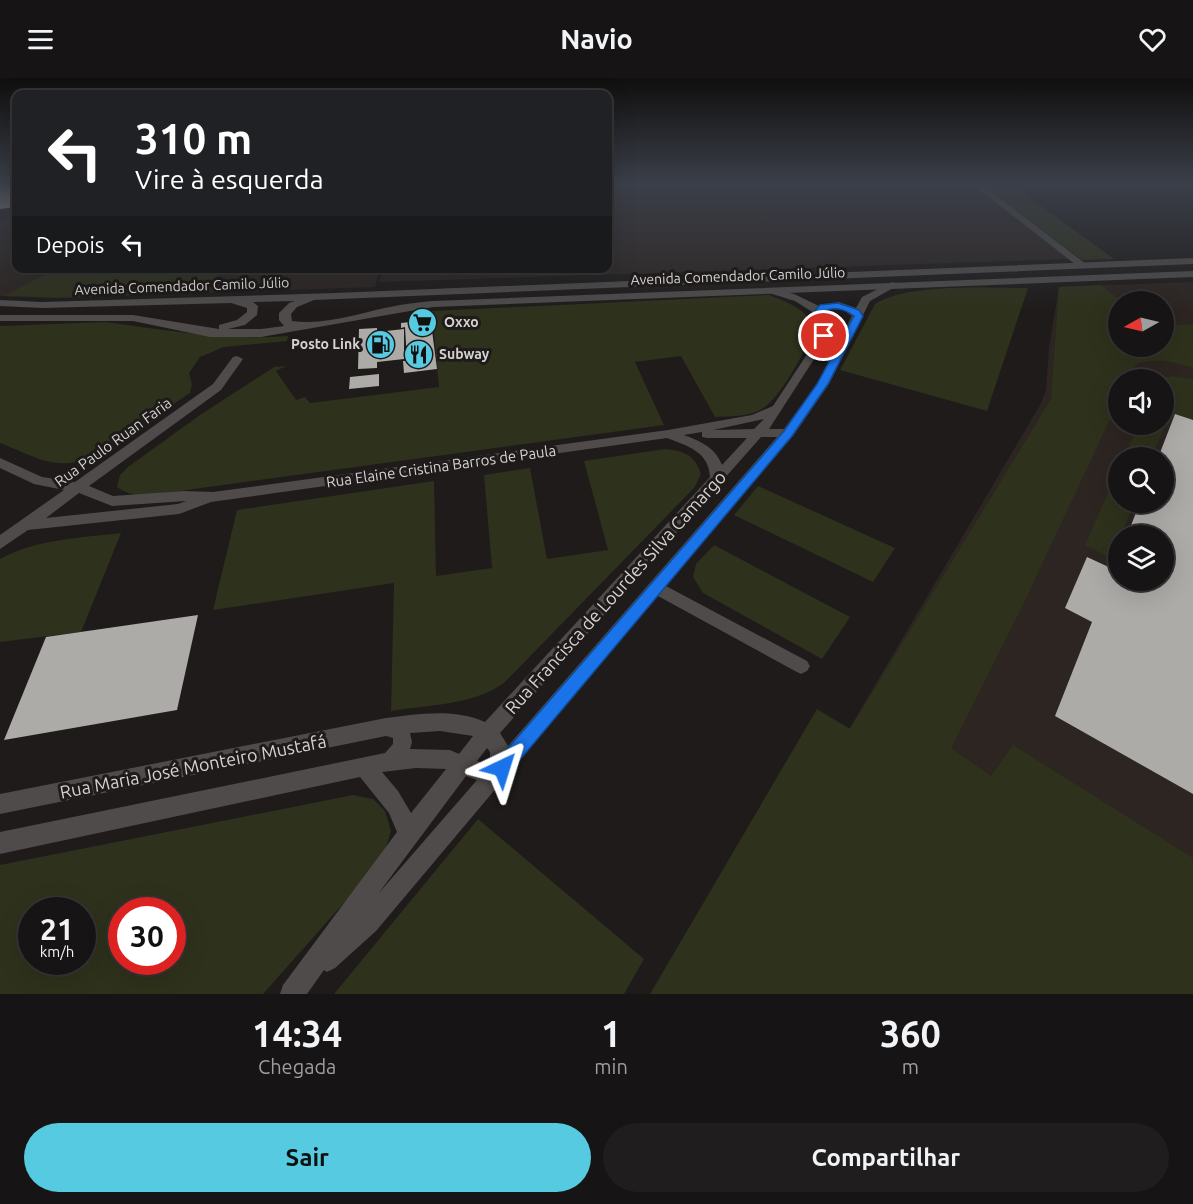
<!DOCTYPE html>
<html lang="pt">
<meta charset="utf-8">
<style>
body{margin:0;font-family:Ubuntu,sans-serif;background:#1f1d1d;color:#f1f3f6;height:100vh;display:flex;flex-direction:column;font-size:22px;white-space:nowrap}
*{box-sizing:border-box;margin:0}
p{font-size:20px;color:#9e9ea0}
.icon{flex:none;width:33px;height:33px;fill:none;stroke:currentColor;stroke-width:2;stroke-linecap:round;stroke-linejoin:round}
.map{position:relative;height:916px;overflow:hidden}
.panel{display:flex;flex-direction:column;background:#161414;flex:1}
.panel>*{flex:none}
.top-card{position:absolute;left:12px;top:12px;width:600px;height:183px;border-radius:12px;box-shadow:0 6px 24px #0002,0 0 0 2px #353334;background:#202124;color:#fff;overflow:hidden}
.needle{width:39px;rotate:262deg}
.buttons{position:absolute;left:1108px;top:213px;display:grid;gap:12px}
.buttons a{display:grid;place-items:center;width:66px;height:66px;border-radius:50%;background:#161414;box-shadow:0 6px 24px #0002,0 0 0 2px #353334;font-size:30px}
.speed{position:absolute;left:18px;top:819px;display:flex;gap:12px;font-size:30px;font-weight:700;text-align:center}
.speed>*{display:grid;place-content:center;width:78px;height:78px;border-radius:50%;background:#161414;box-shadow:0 6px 24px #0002,0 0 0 2px #353334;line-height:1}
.speed small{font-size:15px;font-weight:400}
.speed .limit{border:9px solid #d22;background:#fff;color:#111}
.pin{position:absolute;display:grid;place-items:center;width:51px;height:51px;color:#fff;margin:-26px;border:3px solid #fff;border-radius:50%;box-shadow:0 2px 6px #0007}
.me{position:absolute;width:66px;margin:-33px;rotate:41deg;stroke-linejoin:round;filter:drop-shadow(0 0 4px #0008)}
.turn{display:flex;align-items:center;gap:21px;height:126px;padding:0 24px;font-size:27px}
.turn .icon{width:78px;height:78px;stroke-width:2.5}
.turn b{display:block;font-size:42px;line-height:51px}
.then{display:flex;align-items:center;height:57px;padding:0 24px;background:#0003;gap:12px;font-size:22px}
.eta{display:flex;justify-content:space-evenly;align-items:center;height:102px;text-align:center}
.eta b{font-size:36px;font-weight:700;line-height:42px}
.action{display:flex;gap:12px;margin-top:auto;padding:12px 24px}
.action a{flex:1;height:69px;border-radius:36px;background:#55cae0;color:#111;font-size:24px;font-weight:700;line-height:69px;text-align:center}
.action a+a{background:#1f1d1d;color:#f1f3f6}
header{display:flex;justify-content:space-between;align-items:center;height:78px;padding:0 24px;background:#161414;font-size:27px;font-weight:700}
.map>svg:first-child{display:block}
.built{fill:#2c2521;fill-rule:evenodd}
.green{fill:#2e311b;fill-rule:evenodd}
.building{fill:#adaba8}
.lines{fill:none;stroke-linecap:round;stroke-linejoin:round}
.minor{fill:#4e4b4a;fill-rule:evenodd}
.secondary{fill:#4e4b4a;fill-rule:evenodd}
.route{fill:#1a73e8;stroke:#114b97;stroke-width:1.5}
.labels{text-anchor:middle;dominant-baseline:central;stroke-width:6;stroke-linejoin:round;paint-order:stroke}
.far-street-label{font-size:14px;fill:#d5d3d2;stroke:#1e1b1a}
.far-poi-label{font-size:14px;font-weight:bold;fill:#d5d3d2;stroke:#1e1b1a;text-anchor:start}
.street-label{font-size:15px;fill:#d5d3d2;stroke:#1e1b1a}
.near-street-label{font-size:18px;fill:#d5d3d2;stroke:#1e1b1a}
</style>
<header><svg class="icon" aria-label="menu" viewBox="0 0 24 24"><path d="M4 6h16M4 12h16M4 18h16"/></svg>Navio<svg class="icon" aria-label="heart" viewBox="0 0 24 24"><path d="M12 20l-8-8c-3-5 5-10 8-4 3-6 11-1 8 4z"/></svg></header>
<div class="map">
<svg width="1193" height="916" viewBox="0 0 1193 916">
<rect width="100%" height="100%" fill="#1e1b1a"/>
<g class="built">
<path d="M608,105H971L1066,177L1068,181L379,204L382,191L608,190Z"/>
<path d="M16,138V190L54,191L4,218H0V143Z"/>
<path d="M227,191V190L380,191L375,209L197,215Z"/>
<path d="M1193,204V909L849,651L1040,327L1046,312L1049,269L1059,209ZM1119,224H1164V268H1119ZM1119,302H1164V346H1119ZM1119,380H1164V424H1119ZM1119,458H1164V502H1119Z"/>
</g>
<g class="green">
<path d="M980,105H1009L1114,181L1082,182Z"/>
<path d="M54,191V190L227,191L197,215L57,220L4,218Z"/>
<path d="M1101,207L1121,223L1119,224V268H1164V248L1193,246V290C1175,284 1154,279 1135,287L1129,301L1119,302V322L1022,529L951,670L991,698L1013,667L1193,780V916H650L817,631L850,651L1051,321L1059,209Z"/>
<path d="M1028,210L987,333L840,292L875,226C906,205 989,210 1028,210Z"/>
<path d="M769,217C788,225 814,232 812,256C804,276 780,320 762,331C749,339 730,338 715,339L681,278L635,284L664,347L172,414C152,416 133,421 117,409L120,397L128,389L200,337L274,289L286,288L276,293L296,322L305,319L310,325L439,309L432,233Z"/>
<path d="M105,244C166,252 226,263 288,258L287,263L224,269L200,279L189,295L192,306L190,315L94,379C55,394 36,379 0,365V248Z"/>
<path d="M1171,298L1193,301V345L1169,337L1152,379L1124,380L1138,347L1164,346V302L1158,301Z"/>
<path d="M665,371C684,373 695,377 701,396L694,410L504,605C474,627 428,627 391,633L394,505L213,532L237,432L434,403L436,498L492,490L484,397L530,390L547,481L608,472L584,383Z"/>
<path d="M1119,390V424L1134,425L1121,457L1119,458L1112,481L1085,467Z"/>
<path d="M758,408L895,470L873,504L734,437Z"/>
<path d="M121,455L81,554L0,564V481C37,461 79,460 121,455Z"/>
<path d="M714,467L850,539L822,581L703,515L693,499L696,486Z"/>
<path d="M353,717L373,721L385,733L391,753L382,782L263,916H0V787ZM32,832H82V884H32ZM122,832H172V884H122Z"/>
<path d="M478,741L644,881L624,916H334Z"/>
</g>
<g class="building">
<path d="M0,105H16V129L0,131Z"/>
<path d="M430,237L437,291L404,295L403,283H407L405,249L401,250V245L410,244L411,239Z"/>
<path d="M377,250V254L404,251V281L377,284V290L358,291L359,251Z"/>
<path d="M379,296V308L349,311L350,299Z"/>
<path d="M1175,336L1193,342V716L1055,638L1092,544L1065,530L1087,479L1113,491L1119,477V502H1164V458H1127L1140,424H1164V380H1158Z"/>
<path d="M198,537L177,632L4,662L46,559Z"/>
</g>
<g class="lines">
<g class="minor">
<path d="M971,105H980L1086,186V190H1080Z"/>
<path d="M892,204L895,205V209L870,223L829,306L793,358L666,508L807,583L810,588L807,593L801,596L795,593L658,518L376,853L335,890L327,894L324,892L307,916H280L283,907L397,754L389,735L360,699L0,776V754L385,675L393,666V660L386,658L0,736V716L386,640C418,636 454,630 485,644L710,399C709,374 688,368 667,360L211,424L179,436L28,452L0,471V457L64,412L34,406L0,390V380L42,399L75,404L213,306L233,279L237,278L243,281L221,312L89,408L113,418L184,413L213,414L668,352L752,337L773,328L819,258L818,243L814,235L795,223L766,214V210L794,216L819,228L839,224L856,230L862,219ZM833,230L842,231L852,238L817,306L784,351H769L829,258V243L825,234ZM764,341L754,351L713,352ZM702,354V359L707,360H747L722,387C715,369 700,363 684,357ZM761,359H777L508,668L500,655ZM79,415L112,428L186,423L178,426L46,440ZM440,653L473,658L459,676L450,672L410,671L412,664L410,655ZM487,670L490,674V688L477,683ZM416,690L446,691L411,735L398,713L382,694ZM466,698L477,702L378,816Z"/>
</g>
<path class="secondary" d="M1193,180V186L314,222L297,229L291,236L292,243C328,248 364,233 400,227C411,225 422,224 433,223L1193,193V199L433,229L261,259H210L133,243H0V237H133L219,251V247L237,242L247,234V230L231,225L42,230L0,228V222L42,224L335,215ZM295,223L289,225L279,235V242L284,248L261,251H228L245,247L257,237L258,228L253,224Z"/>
</g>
<linearGradient id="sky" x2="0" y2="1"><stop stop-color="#100f0e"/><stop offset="0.45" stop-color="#3b3f49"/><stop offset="1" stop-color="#3b3f49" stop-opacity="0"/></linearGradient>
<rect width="1193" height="234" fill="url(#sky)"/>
<path class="route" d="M838,225L859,232L863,238L828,306L792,358L508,696L502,699L496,696L493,690L496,684L784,353L817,306L854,238C845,231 833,228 824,234L828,239V258L820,260L818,239L814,234L820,227Z"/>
<defs>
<symbol id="supermarket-disc" viewBox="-11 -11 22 22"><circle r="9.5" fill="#55cae0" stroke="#1e1b1a"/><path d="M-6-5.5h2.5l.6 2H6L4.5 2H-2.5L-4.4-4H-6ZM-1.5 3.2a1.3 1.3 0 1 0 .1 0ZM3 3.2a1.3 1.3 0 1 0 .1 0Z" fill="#111"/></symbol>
<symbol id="fuel-disc" viewBox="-11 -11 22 22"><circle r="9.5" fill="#55cae0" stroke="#1e1b1a"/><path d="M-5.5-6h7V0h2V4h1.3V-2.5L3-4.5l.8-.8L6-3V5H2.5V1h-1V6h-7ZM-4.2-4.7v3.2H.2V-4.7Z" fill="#111"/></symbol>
<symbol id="restaurant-disc" viewBox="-11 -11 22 22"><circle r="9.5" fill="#55cae0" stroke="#1e1b1a"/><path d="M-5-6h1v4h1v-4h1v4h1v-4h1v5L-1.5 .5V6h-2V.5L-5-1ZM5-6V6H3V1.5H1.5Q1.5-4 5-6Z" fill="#111"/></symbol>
</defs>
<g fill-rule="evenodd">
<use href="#supermarket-disc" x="406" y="228" width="33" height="33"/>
<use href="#fuel-disc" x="364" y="250" width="33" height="33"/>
<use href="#restaurant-disc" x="402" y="260" width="33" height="33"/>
</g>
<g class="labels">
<g class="far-street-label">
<text transform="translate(738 198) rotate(-2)">Avenida Comendador Camilo Júlio</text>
<text transform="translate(182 208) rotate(-2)">Avenida Comendador Camilo Júlio</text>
</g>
<g class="far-poi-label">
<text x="444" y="244">Oxxo</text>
<text x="360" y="266" text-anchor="end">Posto Link</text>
<text x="439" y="276">Subway</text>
</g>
<g class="street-label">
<text transform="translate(113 364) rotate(-36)">Rua Paulo Ruan Faria</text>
<text transform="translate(441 388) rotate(-8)">Rua Elaine Cristina Barros de Paula</text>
</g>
<g class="near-street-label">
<text transform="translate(615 514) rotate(-48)">Rua Francisca de Lourdes Silva Camargo</text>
<text transform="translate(193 688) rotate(-11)">Rua Maria José Monteiro Mustafá</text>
</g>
</g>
</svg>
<div class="buttons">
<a><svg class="needle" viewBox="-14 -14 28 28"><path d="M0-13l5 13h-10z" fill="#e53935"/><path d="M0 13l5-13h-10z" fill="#9e9ea0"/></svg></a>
<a><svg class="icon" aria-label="sound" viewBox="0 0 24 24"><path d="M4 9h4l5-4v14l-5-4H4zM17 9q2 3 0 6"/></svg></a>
<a><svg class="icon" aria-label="search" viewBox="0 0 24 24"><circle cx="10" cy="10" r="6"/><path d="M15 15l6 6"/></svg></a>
<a><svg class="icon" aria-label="layers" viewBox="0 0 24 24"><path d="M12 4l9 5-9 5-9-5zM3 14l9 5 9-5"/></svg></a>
</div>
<div class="speed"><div>21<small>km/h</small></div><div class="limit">30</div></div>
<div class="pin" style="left:824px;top:258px;background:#d93025"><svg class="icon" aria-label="arrive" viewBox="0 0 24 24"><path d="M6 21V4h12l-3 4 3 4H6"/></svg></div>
<svg class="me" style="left:502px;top:690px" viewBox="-20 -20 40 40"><path d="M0-17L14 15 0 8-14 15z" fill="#1a73e8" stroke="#fff" stroke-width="4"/></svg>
<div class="top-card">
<div class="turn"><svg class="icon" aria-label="left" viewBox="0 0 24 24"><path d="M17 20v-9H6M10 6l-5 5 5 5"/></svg><div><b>310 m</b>Vire à esquerda</div></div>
<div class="then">Depois<svg class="icon" aria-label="left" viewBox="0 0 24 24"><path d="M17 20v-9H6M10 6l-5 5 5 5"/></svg></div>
</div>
</div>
<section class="panel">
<div class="eta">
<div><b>14:34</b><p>Chegada</p></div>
<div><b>1</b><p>min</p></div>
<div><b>360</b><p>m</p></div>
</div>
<div class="action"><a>Sair</a><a>Compartilhar</a></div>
</section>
